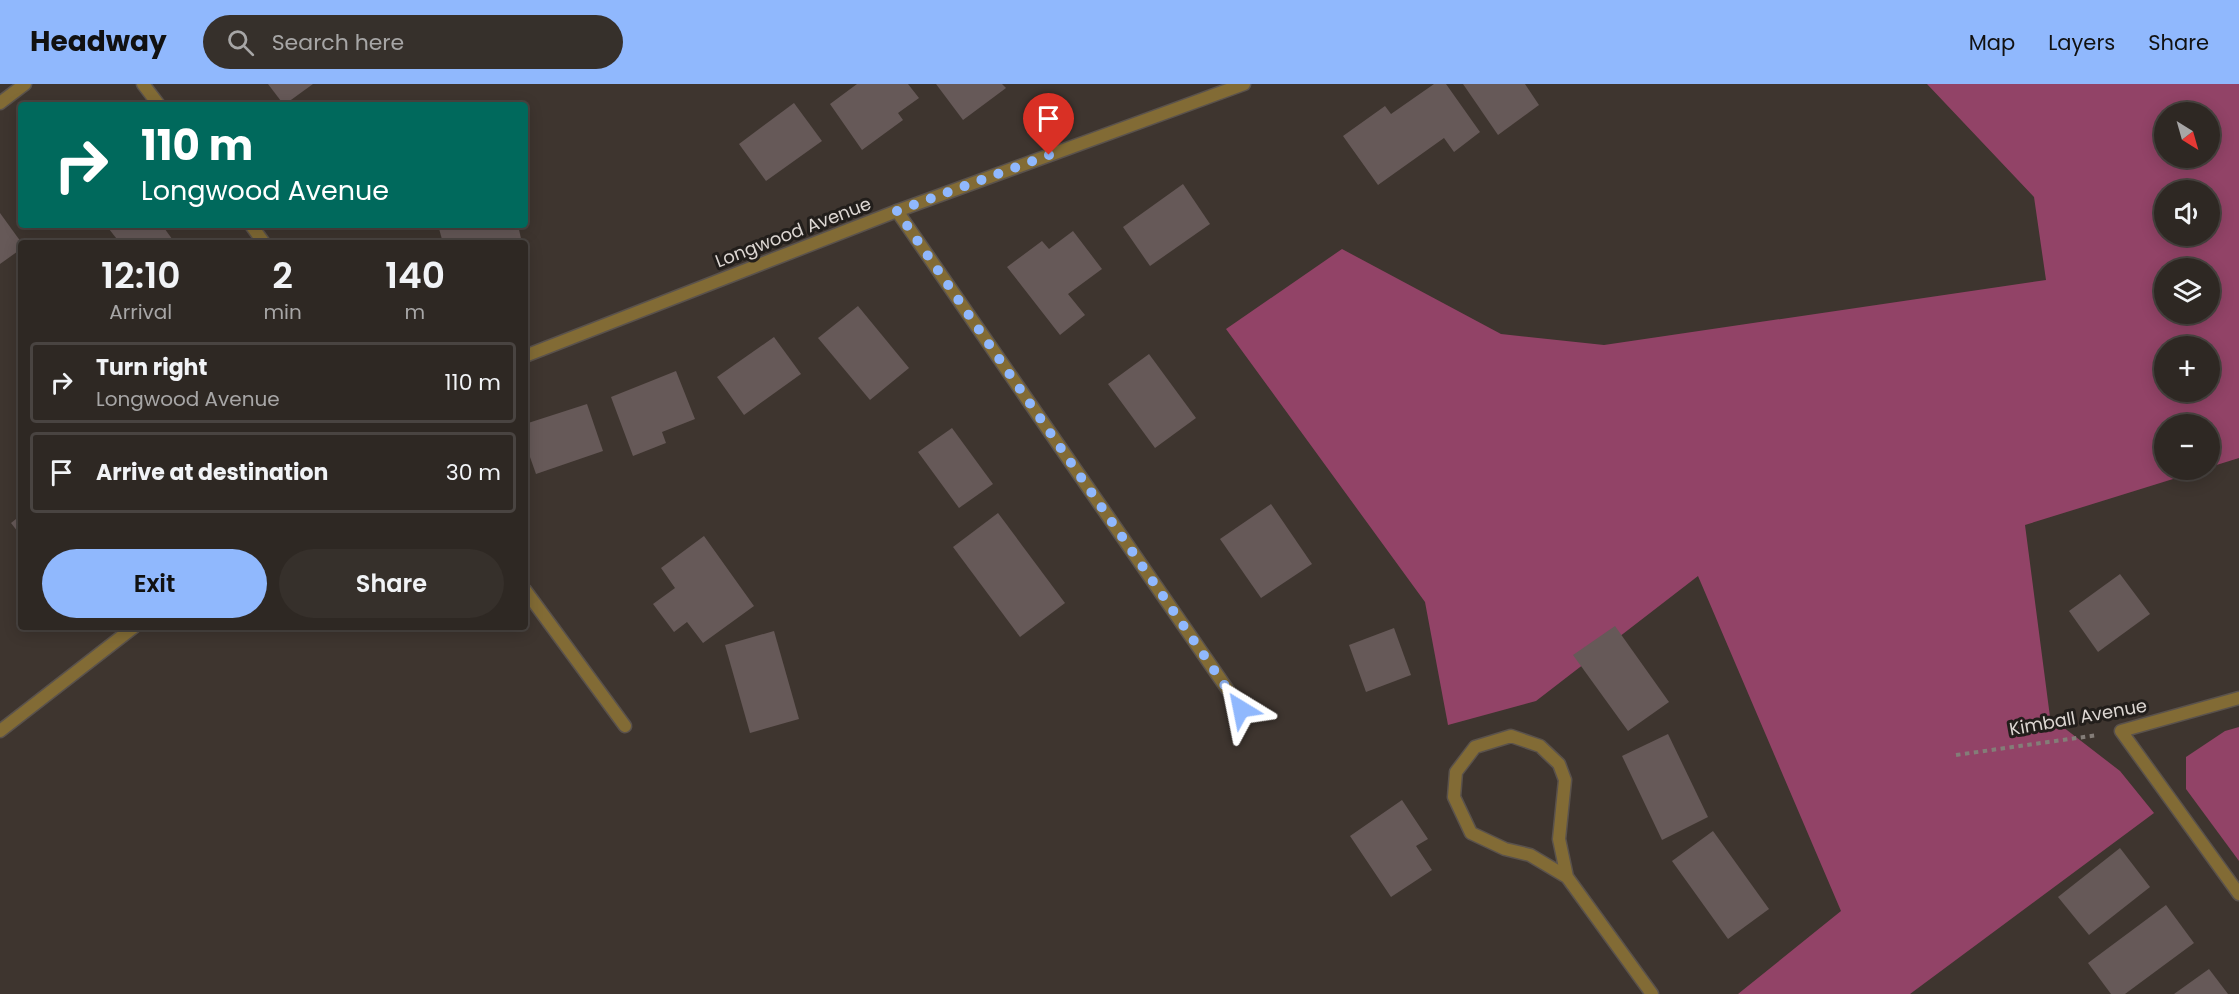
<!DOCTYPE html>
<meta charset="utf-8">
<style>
body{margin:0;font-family:Poppins,sans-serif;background:#36302b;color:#f1f3f6;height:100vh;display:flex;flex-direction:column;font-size:22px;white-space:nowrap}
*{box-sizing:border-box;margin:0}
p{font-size:20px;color:#a7a6a6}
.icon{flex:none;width:33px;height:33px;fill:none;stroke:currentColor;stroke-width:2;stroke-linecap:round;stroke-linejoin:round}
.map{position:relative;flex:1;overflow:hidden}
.drawer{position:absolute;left:18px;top:156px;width:510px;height:390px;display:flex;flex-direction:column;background:#2e2823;border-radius:6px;box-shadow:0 3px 15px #0003,0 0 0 2px #494441}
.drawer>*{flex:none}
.banner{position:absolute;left:18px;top:18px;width:510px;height:126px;border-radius:6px;box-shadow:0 3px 15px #0003,0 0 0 2px #494441;background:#00695c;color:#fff;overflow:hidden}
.needle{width:39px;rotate:143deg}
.fabs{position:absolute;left:2154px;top:18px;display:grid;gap:12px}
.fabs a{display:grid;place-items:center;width:66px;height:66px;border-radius:50%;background:#2e2823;box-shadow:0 3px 15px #0003,0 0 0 2px #494441;font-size:30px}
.pin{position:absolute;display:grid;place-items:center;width:51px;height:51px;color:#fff;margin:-62px -26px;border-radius:50% 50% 50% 0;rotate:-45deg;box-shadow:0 0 6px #0007}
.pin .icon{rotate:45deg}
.me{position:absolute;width:66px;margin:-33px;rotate:325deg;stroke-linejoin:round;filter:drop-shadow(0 0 4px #0008)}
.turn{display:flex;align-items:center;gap:21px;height:126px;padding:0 24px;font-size:27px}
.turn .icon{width:78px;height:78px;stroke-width:2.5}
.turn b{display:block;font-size:42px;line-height:51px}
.eta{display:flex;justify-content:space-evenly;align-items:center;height:102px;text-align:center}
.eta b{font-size:36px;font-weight:600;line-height:42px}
.action{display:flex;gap:12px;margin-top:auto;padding:12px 24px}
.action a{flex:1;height:69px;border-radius:36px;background:#90b8fd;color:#111;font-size:24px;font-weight:600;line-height:69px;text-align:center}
.action a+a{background:#36302b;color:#f1f3f6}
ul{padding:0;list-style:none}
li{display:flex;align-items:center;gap:18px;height:81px;margin:0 12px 9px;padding:0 12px;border:3px solid #494441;border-radius:6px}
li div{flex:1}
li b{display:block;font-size:22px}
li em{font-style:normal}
header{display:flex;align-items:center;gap:36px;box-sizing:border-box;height:84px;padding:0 30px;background:#90b8fd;color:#111}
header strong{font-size:28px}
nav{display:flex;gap:33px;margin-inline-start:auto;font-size:21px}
.search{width:420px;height:54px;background:#36302b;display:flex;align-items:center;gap:15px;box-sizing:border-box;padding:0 21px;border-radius:33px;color:#a7a6a6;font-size:22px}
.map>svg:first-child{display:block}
.forest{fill:#924367;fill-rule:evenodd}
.building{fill:#665958}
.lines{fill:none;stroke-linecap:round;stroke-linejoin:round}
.street-casing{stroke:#5a524c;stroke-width:15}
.path{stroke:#847d78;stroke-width:4;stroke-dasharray:4.5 4.5;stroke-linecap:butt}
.street{stroke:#826b35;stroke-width:12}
.route{stroke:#90b8fd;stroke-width:10;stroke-dasharray:0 18}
.labels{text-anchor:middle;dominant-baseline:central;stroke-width:6;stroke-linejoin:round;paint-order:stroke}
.street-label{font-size:18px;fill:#dcd6d2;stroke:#221e1b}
</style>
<header>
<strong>Headway</strong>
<div class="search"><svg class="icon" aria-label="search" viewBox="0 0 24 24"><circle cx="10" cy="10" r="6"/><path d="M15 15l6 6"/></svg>Search here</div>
<nav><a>Map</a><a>Layers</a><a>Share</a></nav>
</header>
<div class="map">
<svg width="2239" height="910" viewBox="0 0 2239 910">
<rect width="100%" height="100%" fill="#3e352f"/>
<g class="forest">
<path d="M1927,0H2239V374L2210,383V340H2164V386H2202L2025,441L2050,633L2120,687L2154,729L1910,910H1738L1841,827L1698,492L1536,617L1448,641L1425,518L1226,245L1342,165L1501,250L1604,261L2046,196L2034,113ZM2164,28H2210V74H2164ZM2164,106H2210V152H2164ZM2164,184H2210V230H2164ZM2164,262H2210V308H2164Z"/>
<path d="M2239,643V777L2186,705V673L2225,647Z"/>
</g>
<g class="building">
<path d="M268,0H313L284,21Z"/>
<path d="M857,0H908L919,14L898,29L903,36L862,66L830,20Z"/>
<path d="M936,0H1002L1006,4L963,36Z"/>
<path d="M1434,0H1446L1480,48L1454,68L1444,54L1378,101L1343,52L1385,22L1391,30Z"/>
<path d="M1463,0H1525L1539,21L1498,51Z"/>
<path d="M794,19L822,57L766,97L739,60Z"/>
<path d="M1183,100L1210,140L1150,182L1123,143Z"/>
<path d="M0,129L21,158V165L0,180Z"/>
<path d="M114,141H162L175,159H120L109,145Z"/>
<path d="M438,141H518L522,159H443Z"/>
<path d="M1073,147L1102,185L1068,210L1085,231L1060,251L1007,183L1042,157L1049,165Z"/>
<path d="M858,222L909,284L870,316L818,254Z"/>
<path d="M774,253L801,290L744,331L717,293Z"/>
<path d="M1149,270L1196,334L1155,364L1108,300Z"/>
<path d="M676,287L695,335L662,348L666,359L633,372L611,313Z"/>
<path d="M587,320L603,367L536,390L525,359V340Z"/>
<path d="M952,344L993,400L959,424L918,368Z"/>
<path d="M1271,420L1312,480L1261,514L1220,455Z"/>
<path d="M998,429L1065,519L1020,553L953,463Z"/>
<path d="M21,431V452L11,439Z"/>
<path d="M704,452L754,522L703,559L687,538L674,548L653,520L675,504L661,484Z"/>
<path d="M2120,490L2150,530L2098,568L2069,527Z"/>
<path d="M1615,542L1669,618L1628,647L1573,571Z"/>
<path d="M1394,544L1411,591L1366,608L1349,561Z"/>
<path d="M774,547L799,635L750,649L725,561Z"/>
<path d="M1668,650L1708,733L1662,756L1622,672Z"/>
<path d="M1402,716L1428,755L1416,762L1432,786L1391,813L1350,752Z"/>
<path d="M1713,747L1769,825L1728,855L1672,777Z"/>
<path d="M2120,764L2150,803L2089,851L2058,813Z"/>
<path d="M2166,821L2194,859L2125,910H2111L2088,879Z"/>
<path d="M2209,885L2228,910H2174Z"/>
</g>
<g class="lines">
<defs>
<g id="street">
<path d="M143,0L159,21"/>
<path d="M0,19L25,0"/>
<path d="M897,127L1241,625"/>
<path d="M251,141L264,159"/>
<path d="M525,272L897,127L1244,0"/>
<path d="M525,506L625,642"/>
<path d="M2239,614L2121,647L2239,810"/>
<path d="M0,647L134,543"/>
<path d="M1567,793L1559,755L1565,696L1559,680L1540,662L1511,652L1475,663L1456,688L1454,713L1471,749L1505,765L1530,771L1567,793L1652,910"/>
</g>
</defs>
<use href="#street" class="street-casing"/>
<path class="path" d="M1956,671L2098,651"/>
<use href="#street" class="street"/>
</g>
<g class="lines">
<path class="route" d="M1049,71L897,127L1241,625"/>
</g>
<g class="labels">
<g class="street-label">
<text transform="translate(793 148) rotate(-21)">Longwood Avenue</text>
<text transform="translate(2078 633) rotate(-10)">Kimball Avenue</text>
</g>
</g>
</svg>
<div class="fabs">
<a><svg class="needle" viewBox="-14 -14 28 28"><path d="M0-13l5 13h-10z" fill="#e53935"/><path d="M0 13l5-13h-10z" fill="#a7a6a6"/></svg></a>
<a><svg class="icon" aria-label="sound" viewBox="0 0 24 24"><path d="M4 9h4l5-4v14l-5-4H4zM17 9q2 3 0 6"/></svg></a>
<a><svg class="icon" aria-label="layers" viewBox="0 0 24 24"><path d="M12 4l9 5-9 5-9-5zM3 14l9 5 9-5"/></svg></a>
<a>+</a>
<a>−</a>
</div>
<div class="pin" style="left:1049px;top:71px;background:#d93025"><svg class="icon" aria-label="arrive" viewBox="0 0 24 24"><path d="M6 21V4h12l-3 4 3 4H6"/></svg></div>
<svg class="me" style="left:1241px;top:625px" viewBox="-20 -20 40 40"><path d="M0-17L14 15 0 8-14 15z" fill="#90b8fd" stroke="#fff" stroke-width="4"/></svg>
<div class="banner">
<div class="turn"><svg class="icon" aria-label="right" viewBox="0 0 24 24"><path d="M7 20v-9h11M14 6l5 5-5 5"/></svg><div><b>110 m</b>Longwood Avenue</div></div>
</div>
<section class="drawer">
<div class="eta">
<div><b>12:10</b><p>Arrival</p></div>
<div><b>2</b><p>min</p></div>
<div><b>140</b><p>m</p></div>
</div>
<ul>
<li><svg class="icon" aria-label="right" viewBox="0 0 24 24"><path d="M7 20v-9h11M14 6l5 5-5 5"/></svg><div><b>Turn right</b><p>Longwood Avenue</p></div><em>110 m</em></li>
<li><svg class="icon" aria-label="arrive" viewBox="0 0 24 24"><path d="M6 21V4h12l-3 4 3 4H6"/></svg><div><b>Arrive at destination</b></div><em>30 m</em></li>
</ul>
<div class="action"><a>Exit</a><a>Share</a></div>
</section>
</div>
